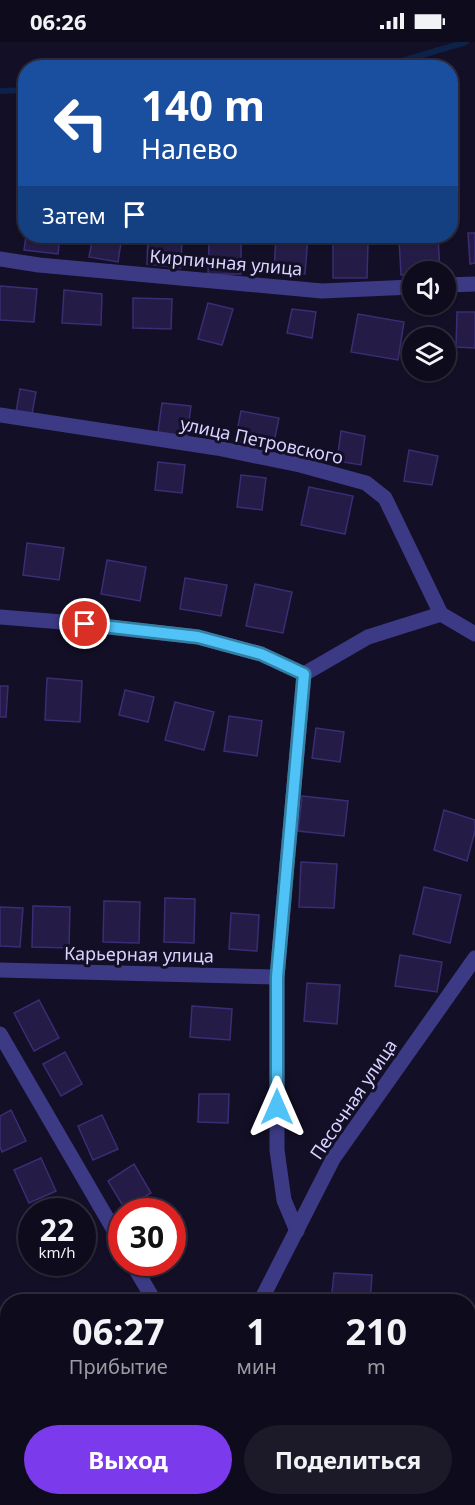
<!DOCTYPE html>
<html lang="ru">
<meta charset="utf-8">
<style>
body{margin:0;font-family:"Noto Sans",sans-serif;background:#1c1929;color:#f1f3f6;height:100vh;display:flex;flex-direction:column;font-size:22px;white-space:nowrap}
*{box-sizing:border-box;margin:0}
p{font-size:20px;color:#9b9ba3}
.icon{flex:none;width:33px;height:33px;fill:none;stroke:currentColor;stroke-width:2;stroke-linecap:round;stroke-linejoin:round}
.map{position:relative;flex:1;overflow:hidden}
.side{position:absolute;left:0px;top:1252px;width:476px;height:212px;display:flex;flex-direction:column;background:#0e0b1c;border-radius:24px 24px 0 0;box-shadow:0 2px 4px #0004,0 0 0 2px #2e2b3b}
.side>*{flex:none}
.top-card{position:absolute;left:18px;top:18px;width:440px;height:183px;border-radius:24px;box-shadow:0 2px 4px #0004,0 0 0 2px #2e2b3b;background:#1a4fa0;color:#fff;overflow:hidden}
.fabs{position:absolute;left:402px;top:219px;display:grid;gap:12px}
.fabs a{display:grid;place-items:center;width:54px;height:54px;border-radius:50%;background:#0e0b1c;box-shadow:0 2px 4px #0004,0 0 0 2px #2e2b3b;font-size:30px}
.speed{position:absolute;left:18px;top:1156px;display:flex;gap:12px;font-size:30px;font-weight:700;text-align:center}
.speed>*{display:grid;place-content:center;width:78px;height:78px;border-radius:50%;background:#0e0b1c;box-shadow:0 2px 4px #0004,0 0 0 2px #2e2b3b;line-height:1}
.speed small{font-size:15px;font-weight:400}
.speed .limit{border:9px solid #d22;background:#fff;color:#111}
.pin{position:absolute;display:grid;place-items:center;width:51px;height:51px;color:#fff;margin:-26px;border:3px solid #fff;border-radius:50%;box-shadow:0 2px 6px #0007}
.me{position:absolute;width:66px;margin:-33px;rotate:0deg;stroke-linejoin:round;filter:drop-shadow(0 0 4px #0008)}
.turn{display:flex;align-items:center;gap:21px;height:126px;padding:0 24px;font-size:27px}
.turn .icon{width:78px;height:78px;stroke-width:2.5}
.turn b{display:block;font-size:42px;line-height:51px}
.then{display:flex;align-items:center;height:57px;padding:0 24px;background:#0003;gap:12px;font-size:22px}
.eta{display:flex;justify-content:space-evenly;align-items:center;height:102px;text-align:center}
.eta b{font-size:36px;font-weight:700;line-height:42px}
.cta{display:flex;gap:12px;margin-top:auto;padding:12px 24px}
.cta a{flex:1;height:69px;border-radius:36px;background:#7c3aed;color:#fff;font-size:24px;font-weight:700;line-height:69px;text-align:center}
.cta a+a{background:#1c1929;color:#f1f3f6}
.status{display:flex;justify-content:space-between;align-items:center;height:42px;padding:0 30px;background:#0e0b1c;direction:ltr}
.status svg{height:16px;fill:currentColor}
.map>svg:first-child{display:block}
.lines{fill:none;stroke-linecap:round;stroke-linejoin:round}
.stream{stroke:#0c2248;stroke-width:6}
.building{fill:#241b47;stroke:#3b2d73;stroke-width:1.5}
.minor{stroke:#3d3a85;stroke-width:15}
.route-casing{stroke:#337fa1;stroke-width:15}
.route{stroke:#4fc3f7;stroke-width:10}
.labels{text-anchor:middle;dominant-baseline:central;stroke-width:6;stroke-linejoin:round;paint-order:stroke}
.street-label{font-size:18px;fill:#d9d4ff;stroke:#130f26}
</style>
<div class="status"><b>06:26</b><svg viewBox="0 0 49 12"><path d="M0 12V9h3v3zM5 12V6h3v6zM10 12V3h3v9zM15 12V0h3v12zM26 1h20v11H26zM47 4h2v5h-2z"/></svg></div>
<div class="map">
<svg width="475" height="1463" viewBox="0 0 475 1463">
<rect width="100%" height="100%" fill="#130f26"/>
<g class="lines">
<g class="stream">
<path d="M378,26L466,0"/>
<path d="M0,49L26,48"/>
</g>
</g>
<g class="building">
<path d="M468,191H475V221L470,222Z"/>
<path d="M26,194H60L58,212L24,208Z"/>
<path d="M93,194H122L118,220L89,215Z"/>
<path d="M148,194H182L181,226L147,222Z"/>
<path d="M276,194H308L305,232L274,229Z"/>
<path d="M438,195L440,230H412V232L401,233L399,197Z"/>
<path d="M333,200L368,201L367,236H333Z"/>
<path d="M209,201H241V232H208Z"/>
<path d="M0,244L37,247L34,280L0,278Z"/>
<path d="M64,248L102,252L101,283L62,281Z"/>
<path d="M133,256L172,257L171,287L133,286Z"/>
<path d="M208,261L233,267L222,303L198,297Z"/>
<path d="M292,267L316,270L312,296L287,291Z"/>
<path d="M457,270H475V306L456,305Z"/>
<path d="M358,272L404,280L398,318L351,310Z"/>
<path d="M20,347L36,350L32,372L16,370Z"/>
<path d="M162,361L191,364L187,394L158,390Z"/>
<path d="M241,369L279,376L273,405L235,399Z"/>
<path d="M341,389L365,394L361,423L337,419Z"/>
<path d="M409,408L438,414L432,443L404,439Z"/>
<path d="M158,420L185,423L182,451L155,448Z"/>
<path d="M241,433L266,436L262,468L237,465Z"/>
<path d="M309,445L353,454L345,492L301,483Z"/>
<path d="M27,501L64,506L59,538L23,533Z"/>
<path d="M107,518L146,525L140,559L101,552Z"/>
<path d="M185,536L227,543L221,574L180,567Z"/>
<path d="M255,542L292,550L283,591L246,584Z"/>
<path d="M47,636L82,639L80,680L45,678Z"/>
<path d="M0,644H8L6,675H0Z"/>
<path d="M125,648L154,655L148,680L119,673Z"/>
<path d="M175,660L214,670L204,708L165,698Z"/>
<path d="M229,674L262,679L257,714L224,709Z"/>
<path d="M316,686L344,690L340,720L312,716Z"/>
<path d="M302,754L348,759L344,794L298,789Z"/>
<path d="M444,768L475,778V789L467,819L434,808Z"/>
<path d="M301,820L337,822L334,866L299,865Z"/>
<path d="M424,845L461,853L450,901L413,892Z"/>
<path d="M165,856L195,857L194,901L164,900Z"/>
<path d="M104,859L140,860L139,901L103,900Z"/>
<path d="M33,864L70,865L69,906L32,905Z"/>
<path d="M0,865L23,866L20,905L0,904Z"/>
<path d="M231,871L259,873L257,909L229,907Z"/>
<path d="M400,913L442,920L437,950L395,944Z"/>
<path d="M307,941L340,943L337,982L304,979Z"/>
<path d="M39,958L59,996L34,1009L14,971Z"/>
<path d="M192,964L232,967L230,998L190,995Z"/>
<path d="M65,1010L82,1042L61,1054L43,1022Z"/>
<path d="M199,1052H229L228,1081L198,1080Z"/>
<path d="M11,1068L26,1099L2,1110L0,1105V1074Z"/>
<path d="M102,1073L118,1107L93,1118L78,1084Z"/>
<path d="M41,1116L56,1149L29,1161L14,1128Z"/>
<path d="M134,1122L151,1151L125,1167L108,1139Z"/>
<path d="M334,1231L372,1233L370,1260H331Z"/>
<path d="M0,1339L7,1350L0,1354Z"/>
<path d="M295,1458V1463H269V1461Z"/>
</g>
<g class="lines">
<g class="minor">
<path d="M0,217L39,223L322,249L412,245"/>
<path d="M446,243L475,242"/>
<path d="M0,373L217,406L300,423L366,441L385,456L441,572"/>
<path d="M0,575L62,580L198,595L261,612L304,632L368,595L441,572L475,592"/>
<path d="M0,928L277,935"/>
<path d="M0,992L122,1202"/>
<path d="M297,1189L284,1158L277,1108V935L304,632"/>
<path d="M132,1221L155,1260"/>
<path d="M260,1260L333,1117L475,916"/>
<path d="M0,1432L8,1446"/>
<path d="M13,1456L17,1463"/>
<path d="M160,1463L162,1456"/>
</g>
</g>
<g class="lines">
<defs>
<path id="route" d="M85,582L198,595L261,612L304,632L277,935V1065"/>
</defs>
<use href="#route" class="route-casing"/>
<use href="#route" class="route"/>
</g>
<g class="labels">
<g class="street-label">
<text transform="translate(226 220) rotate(5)">Кирпичная улица</text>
<text transform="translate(262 398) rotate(12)">улица Петровского</text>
<text transform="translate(139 912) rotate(1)">Карьерная улица</text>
<text transform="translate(353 1057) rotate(-56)">Песочная улица</text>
</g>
</g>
</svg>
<div class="fabs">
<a><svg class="icon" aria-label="sound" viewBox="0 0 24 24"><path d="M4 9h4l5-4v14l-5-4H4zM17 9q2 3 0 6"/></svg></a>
<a><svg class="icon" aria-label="layers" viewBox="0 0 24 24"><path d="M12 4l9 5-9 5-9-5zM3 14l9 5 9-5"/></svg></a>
</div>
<div class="speed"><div>22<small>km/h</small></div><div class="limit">30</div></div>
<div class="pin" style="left:85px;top:582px;background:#d93025"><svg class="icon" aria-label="arrive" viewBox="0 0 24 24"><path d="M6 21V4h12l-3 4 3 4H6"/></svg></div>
<svg class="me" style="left:277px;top:1065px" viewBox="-20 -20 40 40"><path d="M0-17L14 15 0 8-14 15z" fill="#4fc3f7" stroke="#fff" stroke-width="4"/></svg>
<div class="top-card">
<div class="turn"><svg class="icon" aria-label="left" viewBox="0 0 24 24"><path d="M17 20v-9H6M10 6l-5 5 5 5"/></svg><div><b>140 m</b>Налево</div></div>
<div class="then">Затем<svg class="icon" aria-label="arrive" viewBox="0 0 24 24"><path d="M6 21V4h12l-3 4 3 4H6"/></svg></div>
</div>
<section class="side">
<div class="eta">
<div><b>06:27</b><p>Прибытие</p></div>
<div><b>1</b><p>мин</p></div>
<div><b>210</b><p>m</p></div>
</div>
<div class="cta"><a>Выход</a><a>Поделиться</a></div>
</section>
</div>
